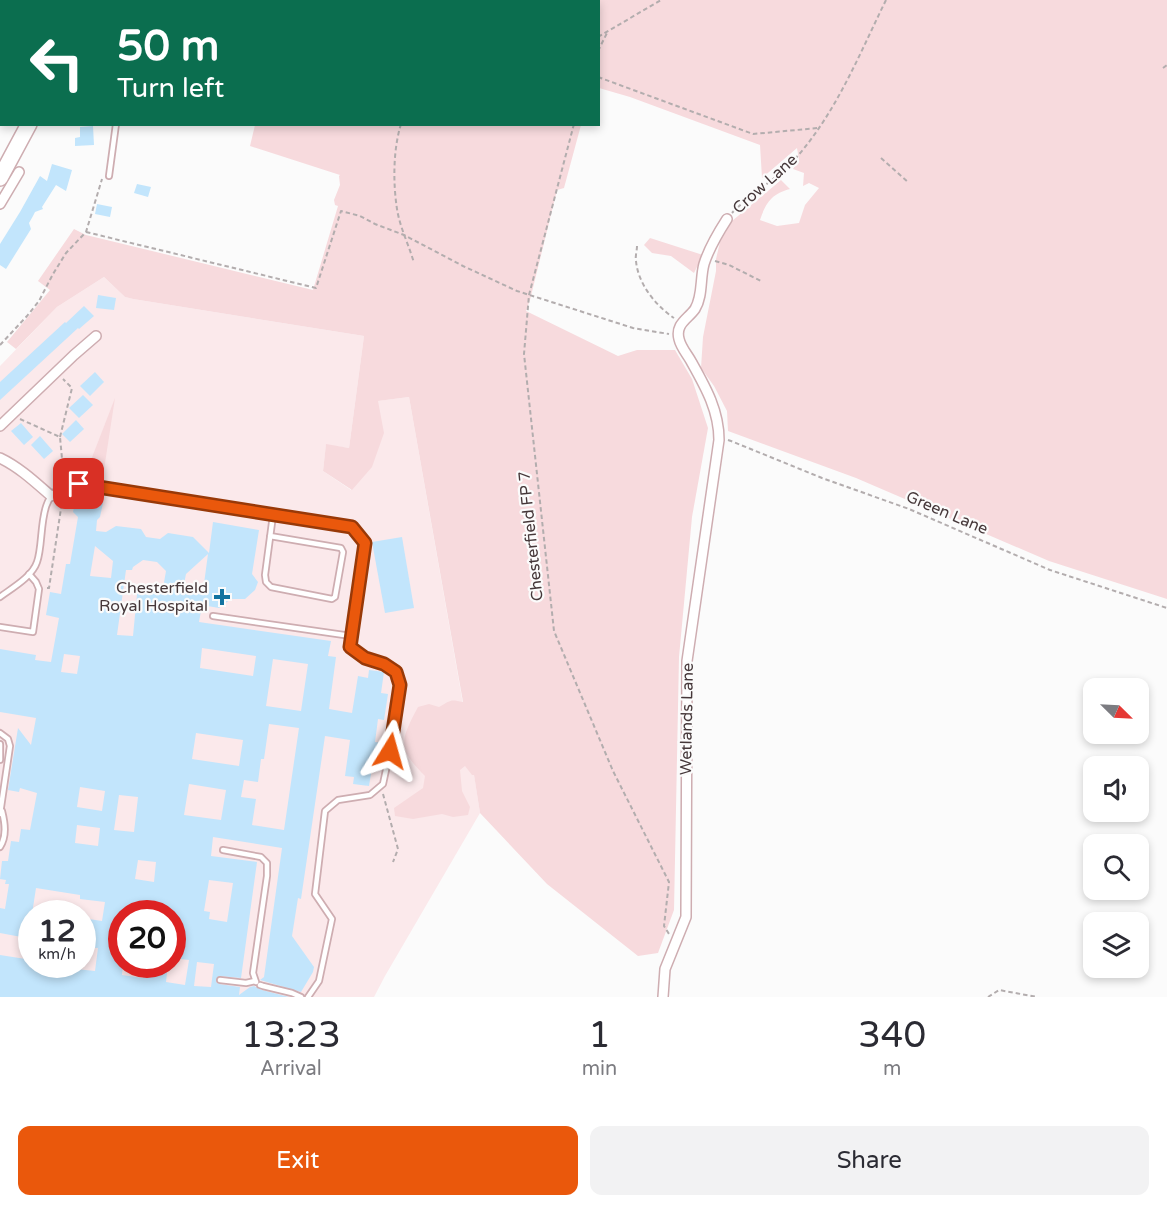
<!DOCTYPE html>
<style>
body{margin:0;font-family:"Varela Round",sans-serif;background:#f2f2f3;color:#2b2b33;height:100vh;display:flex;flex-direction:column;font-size:22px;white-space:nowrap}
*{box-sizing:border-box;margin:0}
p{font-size:20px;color:#7c7c81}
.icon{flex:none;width:33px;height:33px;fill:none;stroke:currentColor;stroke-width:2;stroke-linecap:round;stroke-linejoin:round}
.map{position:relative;height:997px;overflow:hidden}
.drawer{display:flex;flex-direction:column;background:#fff;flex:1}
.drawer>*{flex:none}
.top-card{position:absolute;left:0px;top:0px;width:600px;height:126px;box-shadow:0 3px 9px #0003;background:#0b6e4f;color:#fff;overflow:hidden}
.needle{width:39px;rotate:114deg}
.buttons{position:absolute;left:1083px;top:678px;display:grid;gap:12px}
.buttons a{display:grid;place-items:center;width:66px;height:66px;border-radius:12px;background:#fff;box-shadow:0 3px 9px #0003;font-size:30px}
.speed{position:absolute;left:18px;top:900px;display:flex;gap:12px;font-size:30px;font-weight:700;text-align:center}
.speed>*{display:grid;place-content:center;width:78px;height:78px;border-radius:50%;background:#fff;box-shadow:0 3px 9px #0003;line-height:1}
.speed small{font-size:15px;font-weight:400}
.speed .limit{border:9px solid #d22;background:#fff;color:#111}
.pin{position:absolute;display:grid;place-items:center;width:51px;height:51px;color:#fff;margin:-26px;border-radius:12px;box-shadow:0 3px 9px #0006}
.me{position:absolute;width:66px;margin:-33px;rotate:8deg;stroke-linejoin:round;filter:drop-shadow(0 0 4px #0008)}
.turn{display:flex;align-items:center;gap:21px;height:126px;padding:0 18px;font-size:27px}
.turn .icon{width:78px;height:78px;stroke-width:2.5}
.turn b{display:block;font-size:42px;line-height:51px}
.eta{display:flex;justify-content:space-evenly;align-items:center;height:102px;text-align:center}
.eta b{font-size:36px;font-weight:600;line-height:42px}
.cta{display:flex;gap:12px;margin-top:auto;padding:12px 18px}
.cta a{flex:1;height:69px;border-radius:12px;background:#ea580c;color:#fff;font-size:24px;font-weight:600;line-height:69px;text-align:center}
.cta a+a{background:#f2f2f3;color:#2b2b33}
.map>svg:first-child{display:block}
.built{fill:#fbe9eb;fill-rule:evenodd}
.green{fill:#f7dadd}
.building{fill:#c2e5fc;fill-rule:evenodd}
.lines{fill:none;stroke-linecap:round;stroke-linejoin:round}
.lane-casing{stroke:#ceadb1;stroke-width:8}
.street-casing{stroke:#ceadb1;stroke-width:12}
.secondary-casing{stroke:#ceadb1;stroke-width:16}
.primary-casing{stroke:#ceadb1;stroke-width:18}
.path{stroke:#b3adae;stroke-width:2;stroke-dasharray:4.5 3;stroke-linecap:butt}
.lane{stroke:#fff;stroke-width:4.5}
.street{stroke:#fff;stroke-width:9}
.secondary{stroke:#fff;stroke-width:14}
.primary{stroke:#fff;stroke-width:15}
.route-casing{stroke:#983908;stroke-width:15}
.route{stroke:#ea580c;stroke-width:10}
.poi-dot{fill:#1273a0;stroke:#fbfbfb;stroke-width:2}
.labels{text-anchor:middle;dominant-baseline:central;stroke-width:4.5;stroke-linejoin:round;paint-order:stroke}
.street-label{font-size:16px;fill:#46383a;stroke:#fbfbfb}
.poi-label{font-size:16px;fill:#46383a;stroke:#fbfbfb;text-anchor:end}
</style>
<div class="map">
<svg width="1167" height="997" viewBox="0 0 1167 997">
<rect width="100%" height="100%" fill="#fbfbfb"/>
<path class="built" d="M104,277L125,297L133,299L364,336L349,448L326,445L323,471L351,490L377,401L409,397L463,704L480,813L385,976L374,997H0V366L57,307ZM32,914H82V964H32ZM122,914H172V964H122Z"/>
<g class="green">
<path d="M131,0H1167V599L1049,561L856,478L728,431L727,411L714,386L701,368L703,337L716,271V259L720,242L732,221L781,180L790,189C772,194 766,202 760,220L777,226L799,223L805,205L819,188L809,183L803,186L804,173L793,169L799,160L797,148L762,178L760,145L630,97L599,88L598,2H131Z"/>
<path d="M255,125H581L564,188L557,190L530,300L526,311L618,356L637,350H675L692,379L708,428L692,517L679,657L674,910L658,953L638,956L547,884L480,813L474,775H472L465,766L460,770L462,791L470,807L468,815L453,817L442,814L413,819L395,816L394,808L423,788L425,776C397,748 400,741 418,707L429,704L439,707C451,700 450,699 463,702L409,397L378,401L384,433L372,467L352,490L323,471L326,444L349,448L364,336L133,299L125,297L104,277L57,307L16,349L7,342L50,290L38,281L74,229L86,235L313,290L338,206L335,205L334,200L340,185L339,176L340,175L250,146Z"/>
<path d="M650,238L703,255L694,273L671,256L652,253L644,245Z"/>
<path d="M115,398L103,476L91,460Z"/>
</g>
<g class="building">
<path d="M93,126L94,145L75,146V138L80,137V127Z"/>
<path d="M52,164L72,170L66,191L56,185L42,207L43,209L35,212L33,216L29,223L31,229L6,269L0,265V244L20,212L40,176L47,181Z"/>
<path d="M137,184L151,187L148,197L134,193Z"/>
<path d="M97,204L112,207L110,217L95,214Z"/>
<path d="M98,295L116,298L114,310L96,308Z"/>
<path d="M84,306L94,316L79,329L78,328L0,400V382L65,322L66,323Z"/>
<path d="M95,372L104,382L90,396L80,386Z"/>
<path d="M83,395L93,405L79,418L69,408Z"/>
<path d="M76,420L84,429L70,442L62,434Z"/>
<path d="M21,423L33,437L24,445L11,431Z"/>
<path d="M40,436L53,451L44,459L31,445Z"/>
<path d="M82,492L98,496L103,503L100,517L97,520L96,531L106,532L116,526L141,529L146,537L160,539L168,533L193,537L209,553L213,522L259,530L252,574L258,582L255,590L245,599H231L219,608L202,605L199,622L331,641L328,656L336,657L329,709L352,713L358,676L368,678L369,670L384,672L381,693L388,694L384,720L378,719L375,742L382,743L378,769L372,768L369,786L353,784L354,777L345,776L350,740L325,736L301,899L298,898L292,936L314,967L313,972L301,992L260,980L264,977L282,848L213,837L211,856L257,862L241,978L219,976L216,979V982L219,984L240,987L239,995L250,987L254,986L262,990L289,997H0V955L32,960V964H76V969L95,971L98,948L84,947V942H82V918L102,921L105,902L80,899V895L36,888L32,914V939L0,933V908L5,909L9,884H5L6,880L0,879L2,861H8L11,841L19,842L21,829L30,830L37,793L20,788L19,792L8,790L18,728L31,745L36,718L0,712V649L36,655L35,660L51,662L59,618L46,615L50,592L61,594L66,564H70L78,517L73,512L76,498ZM95,546L113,561L111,578L90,576ZM208,554L203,591L183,589L186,574ZM143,560L157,562L166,571L163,588L138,584L133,636L117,635L126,570H132L133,567ZM202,648L256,656L253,676L200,668ZM64,654L80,656L77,674L61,672ZM273,659L308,664L301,711L266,706ZM269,724L299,728L284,830L252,825L256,799L241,797L244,780L258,782L261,759H264ZM196,733L243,740L239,766L192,759ZM189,784L226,790L221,820L184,815ZM80,787L105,791L102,811L77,807ZM119,795L138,797L134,832L114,830ZM77,825L100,828L98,846L75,843ZM138,860L156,862L154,882L135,879ZM209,880L233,883L227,922L209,919L210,912L204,911ZM132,905L151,907L150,914H172V958L189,960L185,985L166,982L168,964H144L143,978L122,975L123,964H122V914H131ZM197,962L214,964L211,987L194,986Z"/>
<path d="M402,537L414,608L385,613L372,542Z"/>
</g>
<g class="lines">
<defs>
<g id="lane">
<path d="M127,0L128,2"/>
<path d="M109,176L116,124"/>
<path d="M270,536L341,548L343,552L335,597L332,599L271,587L266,582L265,575L273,515"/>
<path d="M0,597C12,588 32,577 37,562C45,540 36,495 65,486C69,485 74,485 79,484L352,527L365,543L350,647L365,658L384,664L396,672L400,685L390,751L383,784L370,795L338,800L325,811L315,894L332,919L319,981L308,997"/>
<path d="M213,616L351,636"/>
<path d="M0,627L33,632L39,589L36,582L29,574"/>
<path d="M0,733L8,739L10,746L0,814"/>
<path d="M0,744V760"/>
<path d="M0,847C7,836 5,823 2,811"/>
<path d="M223,850L261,857L267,863V876L253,973L256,982"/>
<path d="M220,980L246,983L255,981"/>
<path d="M260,985L263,986L292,993L301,997"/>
</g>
<g id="street">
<path d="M14,0L15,2"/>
<path d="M0,204L19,172"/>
<path d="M0,426L74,355L96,336"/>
<path d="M0,458C19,467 35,482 51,496"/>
<path d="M663,997L665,969L686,917L687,661L719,440C719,411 706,388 692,363C688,355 681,348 679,339C675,324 688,319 695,309C703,296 700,278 704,264C709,248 718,233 727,219"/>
</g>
<path id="secondary" d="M0,42H2"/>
<g id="primary">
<path d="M86,2V0"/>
<path d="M0,178L29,124"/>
</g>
</defs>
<use href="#lane" class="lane-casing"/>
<use href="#street" class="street-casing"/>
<use href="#secondary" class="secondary-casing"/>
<use href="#primary" class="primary-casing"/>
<g class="path">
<path d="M299,0L309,2"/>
<path d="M598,37L661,0"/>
<path d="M598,51L607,33"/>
<path d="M1163,68L1167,65"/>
<path d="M598,77L753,134L818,128"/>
<path d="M401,124C393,150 393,183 397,209C400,228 409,245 414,263"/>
<path d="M574,124L529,295L524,354L554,631L613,771L669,882L664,926L669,934"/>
<path d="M881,158L908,182"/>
<path d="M732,213C751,193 776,180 795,159C836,113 859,55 886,0"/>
<path d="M86,232L316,288L341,211L360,216L375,224L404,235L463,266L517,291L633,328L669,334"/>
<path d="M637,246C637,251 635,257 636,261C638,284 656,306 674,318"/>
<path d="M715,261L729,265L761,281"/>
<path d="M0,345L27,316L39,301L53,274L66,253L86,232L102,179"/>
<path d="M20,419L60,437L64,480"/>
<path d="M60,437L72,388L63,379"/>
<path d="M728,440L731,441L822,478L909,509L1050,570L1167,608"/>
<path d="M47,588H49L63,495"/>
<path d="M383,794L398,849L393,862"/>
<path d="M988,997L999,990L1037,997"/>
</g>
<use href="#lane" class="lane"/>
<use href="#street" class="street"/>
<use href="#secondary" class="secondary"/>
<use href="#primary" class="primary"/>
</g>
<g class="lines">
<defs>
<path id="route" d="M79,484L352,527L365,543L350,647L365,658L384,664L396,672L400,685L390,751"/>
</defs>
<use href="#route" class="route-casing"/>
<use href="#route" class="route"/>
</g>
<path class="poi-dot" d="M219 588h6v6h6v6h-6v6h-6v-6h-6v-6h6z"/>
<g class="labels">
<g class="street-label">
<text transform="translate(765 184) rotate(-42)">Crow Lane</text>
<text transform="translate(947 513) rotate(23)">Green Lane</text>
<text transform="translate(531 536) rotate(-96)">Chesterfield FP 7</text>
<text transform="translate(687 719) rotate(-89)">Wetlands Lane</text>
</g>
<g class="poi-label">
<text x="208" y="588">Chesterfield<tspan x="208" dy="18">Royal Hospital</tspan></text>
</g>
</g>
</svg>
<div class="buttons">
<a><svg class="needle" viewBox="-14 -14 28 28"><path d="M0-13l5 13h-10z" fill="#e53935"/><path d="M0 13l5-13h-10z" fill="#7c7c81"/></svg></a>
<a><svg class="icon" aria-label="sound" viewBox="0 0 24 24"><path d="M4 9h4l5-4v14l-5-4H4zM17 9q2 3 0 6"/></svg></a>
<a><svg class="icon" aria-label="search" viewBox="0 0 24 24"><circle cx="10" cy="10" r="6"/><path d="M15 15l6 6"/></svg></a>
<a><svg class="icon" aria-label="layers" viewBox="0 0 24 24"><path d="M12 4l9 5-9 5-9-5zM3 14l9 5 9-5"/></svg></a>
</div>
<div class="speed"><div>12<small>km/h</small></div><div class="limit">20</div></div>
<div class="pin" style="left:79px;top:484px;background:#d93025"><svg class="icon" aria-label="arrive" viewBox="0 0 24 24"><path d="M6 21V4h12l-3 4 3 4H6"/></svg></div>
<svg class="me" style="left:390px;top:751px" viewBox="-20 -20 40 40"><path d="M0-17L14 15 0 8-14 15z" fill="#ea580c" stroke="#fff" stroke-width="4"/></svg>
<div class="top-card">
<div class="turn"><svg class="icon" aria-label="left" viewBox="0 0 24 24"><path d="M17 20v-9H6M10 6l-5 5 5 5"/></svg><div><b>50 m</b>Turn left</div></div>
</div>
</div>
<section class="drawer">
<div class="eta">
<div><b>13:23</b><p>Arrival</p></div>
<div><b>1</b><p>min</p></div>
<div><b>340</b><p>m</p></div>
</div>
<div class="cta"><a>Exit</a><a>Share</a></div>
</section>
